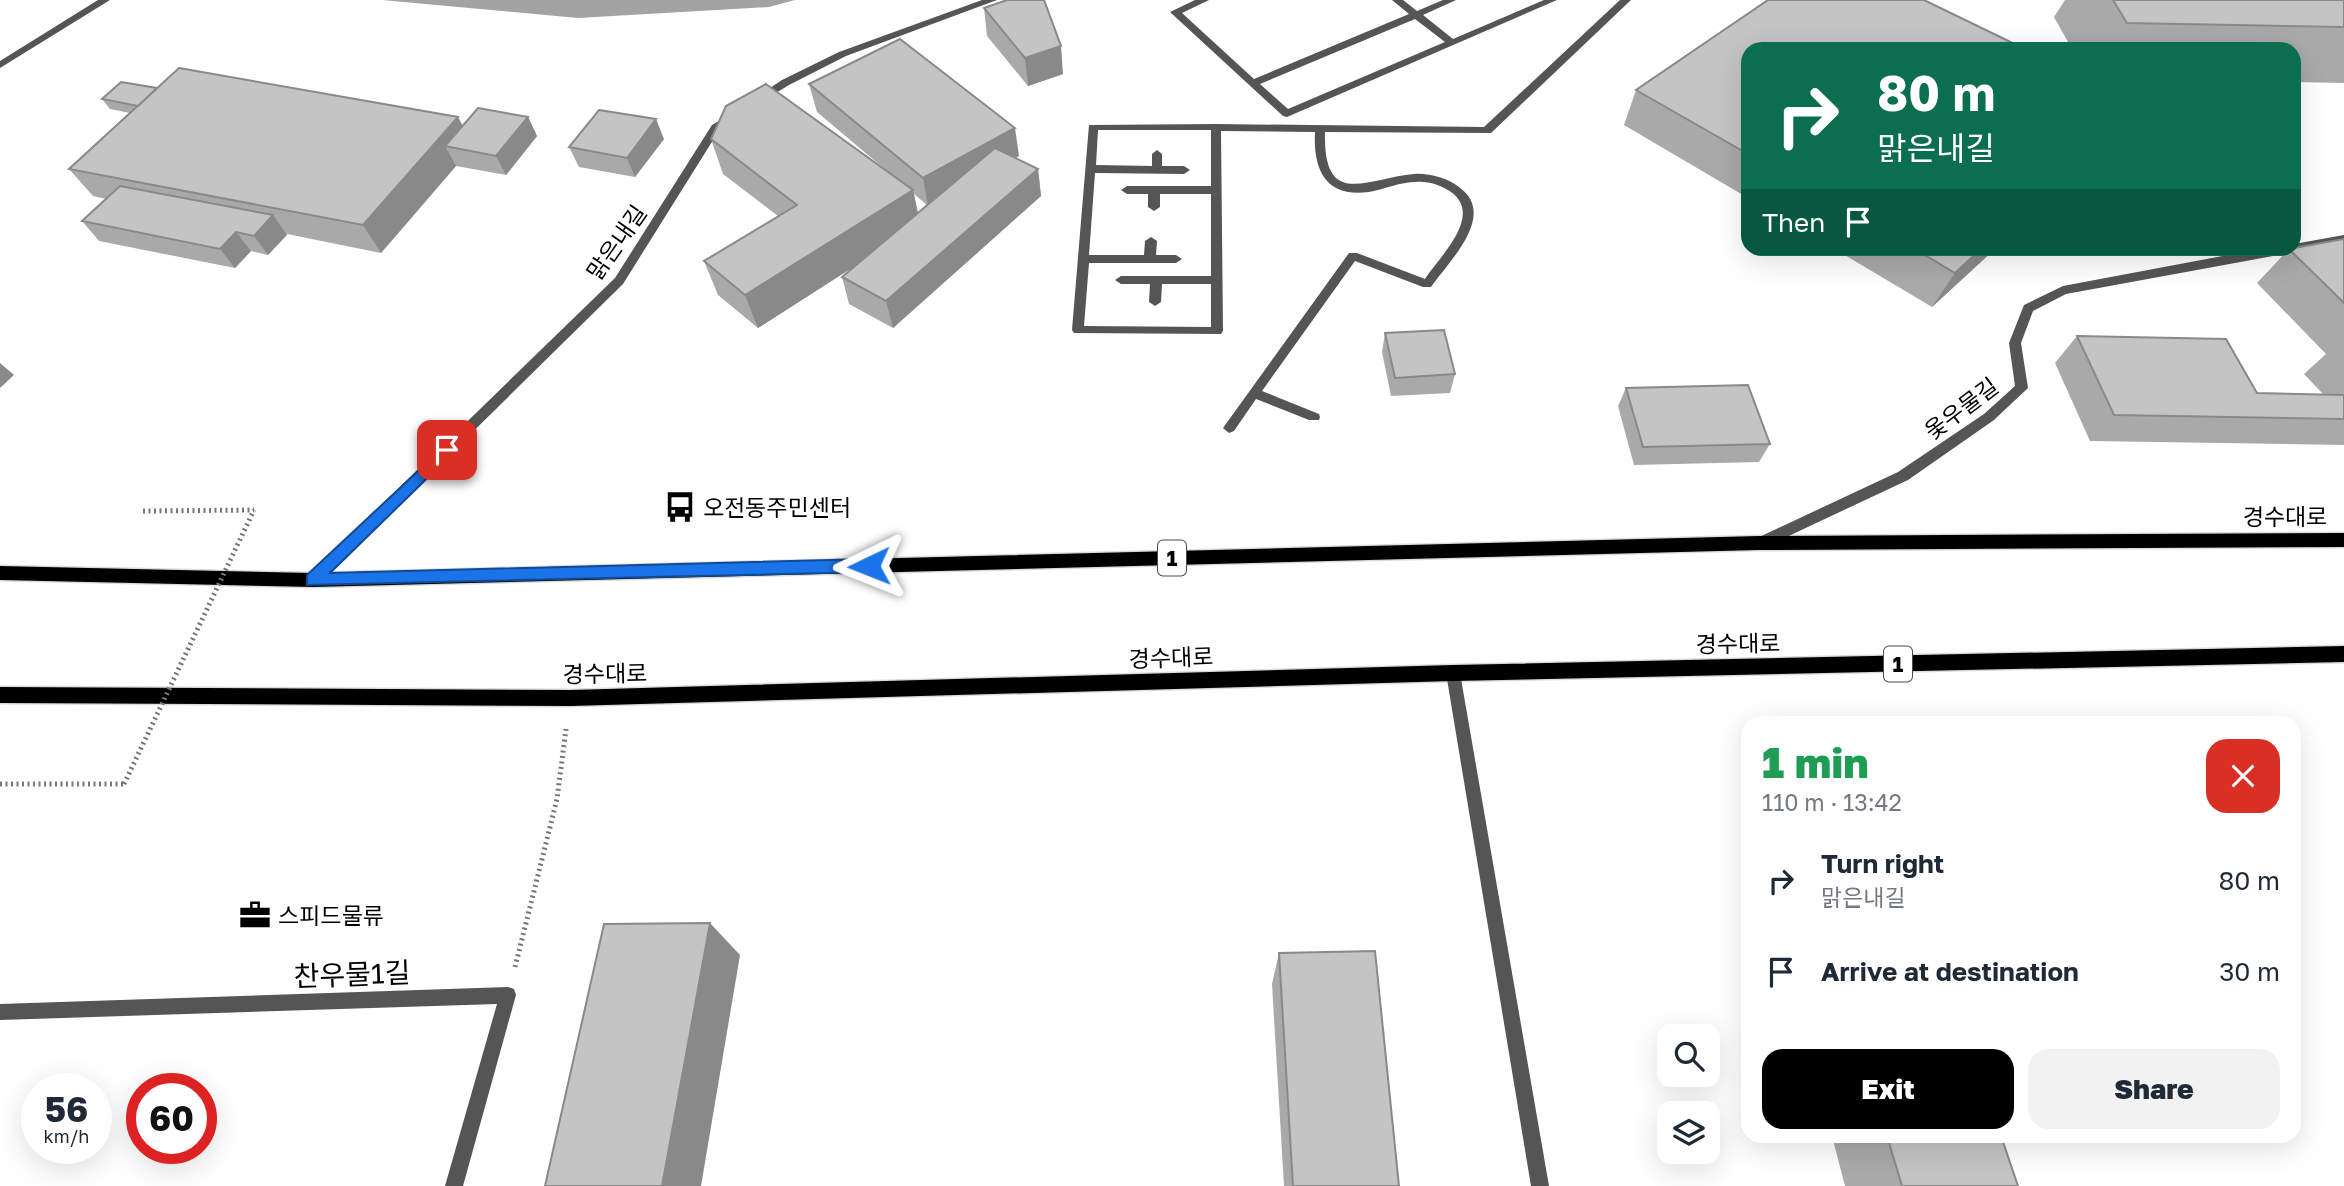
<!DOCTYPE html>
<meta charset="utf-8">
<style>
body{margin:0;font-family:"Golos Text","Noto Sans KR",sans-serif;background:#f2f2f3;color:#1f2937;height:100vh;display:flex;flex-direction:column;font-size:26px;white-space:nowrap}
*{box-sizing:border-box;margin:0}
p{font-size:23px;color:#747a83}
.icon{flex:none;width:38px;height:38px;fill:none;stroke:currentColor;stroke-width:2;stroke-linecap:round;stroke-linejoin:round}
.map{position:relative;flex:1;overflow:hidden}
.drawer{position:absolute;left:1741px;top:716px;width:560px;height:427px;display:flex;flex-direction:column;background:#fff;border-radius:21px;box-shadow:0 7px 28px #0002}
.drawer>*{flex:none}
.banner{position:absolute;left:1741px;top:42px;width:560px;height:214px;border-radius:21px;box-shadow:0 7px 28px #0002;background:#0b6e4f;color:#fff;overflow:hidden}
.controls{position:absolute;left:1657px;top:1024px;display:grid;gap:14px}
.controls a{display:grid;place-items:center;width:63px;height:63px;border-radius:14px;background:#fff;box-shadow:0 7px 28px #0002;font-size:35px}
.speed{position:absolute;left:21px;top:1073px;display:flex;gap:14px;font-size:35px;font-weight:700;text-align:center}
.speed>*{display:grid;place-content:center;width:91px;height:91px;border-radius:50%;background:#fff;box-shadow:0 7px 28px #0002;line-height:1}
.speed small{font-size:18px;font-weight:400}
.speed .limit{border:10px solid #d22;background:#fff;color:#111}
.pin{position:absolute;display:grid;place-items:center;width:60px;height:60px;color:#fff;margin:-30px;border-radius:14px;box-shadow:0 4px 10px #0006}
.me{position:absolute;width:77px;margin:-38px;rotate:268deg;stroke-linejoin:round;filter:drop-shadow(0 0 5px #0008)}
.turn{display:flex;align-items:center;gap:24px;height:147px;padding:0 21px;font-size:32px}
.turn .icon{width:91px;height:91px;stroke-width:2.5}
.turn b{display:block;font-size:49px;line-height:60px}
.then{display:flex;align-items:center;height:66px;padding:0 21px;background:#0003;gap:14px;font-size:26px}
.round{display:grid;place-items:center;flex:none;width:74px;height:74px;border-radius:21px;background:#f2f2f3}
.overview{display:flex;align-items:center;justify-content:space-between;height:119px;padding:0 21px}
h1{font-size:42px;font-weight:800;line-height:52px;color:#1e9e55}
.action{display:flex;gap:14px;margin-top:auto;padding:14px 21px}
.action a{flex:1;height:80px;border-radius:21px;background:#000;color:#fff;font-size:28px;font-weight:800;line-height:80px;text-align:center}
.action a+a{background:#f2f2f3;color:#1f2937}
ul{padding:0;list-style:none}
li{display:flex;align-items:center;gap:21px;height:91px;padding:0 21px}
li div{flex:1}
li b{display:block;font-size:26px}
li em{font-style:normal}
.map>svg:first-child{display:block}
.water{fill:#a3a3a3}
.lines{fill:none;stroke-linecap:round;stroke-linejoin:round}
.primary-casing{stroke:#dbdbdb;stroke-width:3}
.path{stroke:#777;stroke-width:5;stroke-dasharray:2 3.5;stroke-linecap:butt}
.service{fill:#555;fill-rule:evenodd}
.minor{fill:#555;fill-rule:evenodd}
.tertiary{fill:#555;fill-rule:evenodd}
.primary{fill:#000;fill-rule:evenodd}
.path-bridge{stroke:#777;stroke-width:5;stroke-dasharray:2 3.5;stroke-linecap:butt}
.wall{fill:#a9a9a9;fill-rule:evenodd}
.shaded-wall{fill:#898989}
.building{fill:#c4c4c4;stroke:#898989;stroke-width:2}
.route{fill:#1a73e8;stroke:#114b97;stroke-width:2}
.labels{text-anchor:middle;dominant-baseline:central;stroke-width:5;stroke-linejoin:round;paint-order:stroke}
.shield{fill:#fff;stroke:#4c4c4c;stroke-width:2}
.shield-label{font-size:21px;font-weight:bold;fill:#000}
.street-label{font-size:23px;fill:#000;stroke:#fff}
.poi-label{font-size:23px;fill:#000;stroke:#fff;text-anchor:start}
.near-street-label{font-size:28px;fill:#000;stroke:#fff}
</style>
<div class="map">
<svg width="2344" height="1186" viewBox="0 0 2344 1186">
<rect width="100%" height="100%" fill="#fff"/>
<path class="water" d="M382,0H795L769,7L578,18Z"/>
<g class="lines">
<defs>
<g id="primary">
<path d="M2344,533V547L1759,550L313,587L0,580V566L313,573L1759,536Z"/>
<path d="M2344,646V662L1453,681L571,706L0,703V687L571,690L1453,665Z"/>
</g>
</defs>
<use href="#primary" class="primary-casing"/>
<g class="path">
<path d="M143,511L254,510"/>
<path d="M0,784H124"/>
<path d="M515,967L557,799L566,729"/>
</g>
<g class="service">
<path d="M1195,0H1209L1182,13L1254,79L1409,14L1392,0H1403L1417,11L1443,0H1456L1423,15L1453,39L1544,0H1557L1287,117L1283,116L1170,12ZM1415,19L1445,42L1288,109L1260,84Z"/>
<path d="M1620,0H1631L1491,133L1325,132C1323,210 1367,178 1414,174C1429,173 1447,178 1459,187C1498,215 1449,261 1431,287H1423L1355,261L1262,391L1319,414L1320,417L1319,420H1309L1256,399L1234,431L1229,433L1223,428L1349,253H1357L1425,279C1439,257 1484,216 1451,192C1441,185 1428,181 1416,182C1400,182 1385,189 1369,192C1325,198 1313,169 1315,132L1221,131L1223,331L1221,334L1074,333L1072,330L1089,125L1216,124L1484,127ZM1098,130H1211V186H1127L1121,190L1127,194H1148V207L1154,211L1160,207V194H1211V276H1121L1115,280L1121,284H1150L1149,302L1155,306L1161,302L1162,284H1211V327L1084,326L1089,263H1176L1182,259L1176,255H1156L1157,241L1151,237L1145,241L1144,255H1089L1095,173L1184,174L1190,170L1184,166H1162V154L1157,150L1152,154V166L1096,165Z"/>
</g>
<g class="minor">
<path d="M982,0H997L846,56L789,85L761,102H753L752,100L782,80L839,52Z"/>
<path d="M731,114L736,117L720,129L623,284L318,584H308L306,580L308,576L615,278L712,125Z"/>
<path d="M2344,235V243L2066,294L2033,311L2021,343L2028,388L1994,420L1908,480L1765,547H1755L1753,543L1755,539L1898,472L1984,414L2015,386L2009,343L2024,305L2063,286L2265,248H2294V244Z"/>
<path d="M1453,667L1458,669L1460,673L1549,1186H1531L1446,673L1448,669Z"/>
<path d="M508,987L514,989L516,995L463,1186H445L497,1004L0,1020V1004Z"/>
</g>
<path class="tertiary" d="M98,0H110L0,68V61Z"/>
<use href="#primary" class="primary"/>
<path class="path-bridge" d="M124,784L254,510"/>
</g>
<g class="wall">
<path d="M2065,0H2344V83L2294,82V49H2072L2054,17Z"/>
<path d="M984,8L1063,74L1028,86L987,36Z"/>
<path d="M1748,49V198L1624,125L1636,90Z"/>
<path d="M809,84L1019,156L1015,158L1038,169L1041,196L893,328L849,304L842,277L852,268L758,328L718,295L704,261L778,216L723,174L711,139L887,171L817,112ZM914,194L927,205L918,213Z"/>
<path d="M157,88L458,117L462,126L528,117L537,136L506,175L456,166L381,253L287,234L268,255L251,251L235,268L99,241L82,221L106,199L93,196L69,169L130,113L110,109L102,99Z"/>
<path d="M664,139L635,177L579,167L569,147Z"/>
<path d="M2344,239V445L2090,441L2055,363L2077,336L2257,393L2323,394L2304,374L2326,354L2257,283L2289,249Z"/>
<path d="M1833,248H1996L1932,307Z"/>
<path d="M1385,333L1455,374L1450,393L1391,396L1382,352Z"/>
<path d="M1626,388L1770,444L1759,462L1634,465L1618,406Z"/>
<path d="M1279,953L1399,1186H1284L1272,984Z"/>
<path d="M1832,1136H2001L2018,1186H1845Z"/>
</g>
<g class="shaded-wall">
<path d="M1061,46L1063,74L1028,86L1025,58Z"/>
<path d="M458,117L473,145L445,146L456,166L381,253L363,225Z"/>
<path d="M528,117L537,136L506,175L496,156Z"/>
<path d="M656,119L664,139L635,177L627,158Z"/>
<path d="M1015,128L1019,156L928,206L923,178Z"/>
<path d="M1038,169L1041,196L893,328L886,301Z"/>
<path d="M913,190L920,224L758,328L745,295Z"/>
<path d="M273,215L287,235L268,255L254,236Z"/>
<path d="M236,232L251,251L235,268L220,249Z"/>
<path d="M1982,248H1996L1932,307L1955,273Z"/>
<path d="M0,363L14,375L0,388Z"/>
<path d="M710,923L740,955L701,1186H662Z"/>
</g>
<g class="building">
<path d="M1007,0H1044L1061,46L1025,58L984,8Z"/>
<path d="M1768,0H1924L2025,49H1748V154L1636,90Z"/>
<path d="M2113,0H2344V27L2127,23Z"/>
<path d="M900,39L1015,128L923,178L809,84Z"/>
<path d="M179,68L458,117L363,225L69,169Z"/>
<path d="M121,82L157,88L138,106L102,99Z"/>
<path d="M766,84L913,190L745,295L704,261L797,205L711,139L726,106Z"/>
<path d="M478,108L528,117L496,156L445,146Z"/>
<path d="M599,110L656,119L627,158L569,147Z"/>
<path d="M995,148L1038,169L886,301L842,277Z"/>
<path d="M120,186L273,215L254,236L236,232L220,249L82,221Z"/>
<path d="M2344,239V303L2289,249Z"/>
<path d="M1913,248H1982L1955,273Z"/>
<path d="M1444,330L1455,374L1395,378L1385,333Z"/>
<path d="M2077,336L2226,339L2257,393L2344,395V419L2114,415Z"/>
<path d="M1748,385L1770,444L1643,447L1626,388Z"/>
<path d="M710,923L662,1186H545L604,924Z"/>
<path d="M1375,951L1399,1186H1293L1279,953Z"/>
<path d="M1887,1136H2001L2018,1186H1902Z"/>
</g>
<path class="route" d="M447,444L452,446V454L330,573L869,559L877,566L869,572L307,585V575Z"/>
<defs>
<symbol id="bus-bare" viewBox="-9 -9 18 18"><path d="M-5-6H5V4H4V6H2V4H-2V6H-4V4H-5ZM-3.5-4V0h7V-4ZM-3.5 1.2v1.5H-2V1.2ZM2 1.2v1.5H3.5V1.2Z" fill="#000" stroke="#fff" stroke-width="2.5" paint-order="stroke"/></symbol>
<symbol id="office-bare" viewBox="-9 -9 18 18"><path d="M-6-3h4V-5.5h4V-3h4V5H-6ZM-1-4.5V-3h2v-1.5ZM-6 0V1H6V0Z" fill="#000" stroke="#fff" stroke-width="2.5" paint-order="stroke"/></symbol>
</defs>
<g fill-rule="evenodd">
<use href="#bus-bare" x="658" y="485" width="44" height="44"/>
<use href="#office-bare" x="233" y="893" width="44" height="44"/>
</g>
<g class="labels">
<g class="shield">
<rect x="1158" y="540.5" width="28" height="35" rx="5"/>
<rect x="1884" y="646.5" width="28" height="35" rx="5"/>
</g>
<g class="shield-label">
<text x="1172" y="558">1</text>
<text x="1898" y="664">1</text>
</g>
<g class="street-label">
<text transform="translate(616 242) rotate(-55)">맑은내길</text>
<text transform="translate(1961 408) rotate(-37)">옻우물길</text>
<text x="2285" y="516">경수대로</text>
<text transform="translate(1738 643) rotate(-1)">경수대로</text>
<text transform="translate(1171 657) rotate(-2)">경수대로</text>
<text transform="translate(605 673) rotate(-1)">경수대로</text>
</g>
<g class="poi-label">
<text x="703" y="507">오전동주민센터</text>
<text x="278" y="915">스피드물류</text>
</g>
<g class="near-street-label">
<text transform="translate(352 974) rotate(-2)">찬우물1길</text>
</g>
</g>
</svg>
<div class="controls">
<a><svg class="icon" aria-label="search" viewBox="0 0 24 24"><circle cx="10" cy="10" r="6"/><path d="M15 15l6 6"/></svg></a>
<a><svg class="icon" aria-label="layers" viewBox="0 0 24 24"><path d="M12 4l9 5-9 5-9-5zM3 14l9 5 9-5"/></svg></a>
</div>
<div class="speed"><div>56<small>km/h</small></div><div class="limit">60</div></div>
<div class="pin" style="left:447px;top:450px;background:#d93025"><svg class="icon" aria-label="arrive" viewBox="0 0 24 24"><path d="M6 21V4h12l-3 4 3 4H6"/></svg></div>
<svg class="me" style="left:869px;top:566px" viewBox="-20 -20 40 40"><path d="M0-17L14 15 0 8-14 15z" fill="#1a73e8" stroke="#fff" stroke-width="4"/></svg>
<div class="banner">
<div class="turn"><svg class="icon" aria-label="right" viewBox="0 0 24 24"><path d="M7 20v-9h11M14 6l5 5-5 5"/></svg><div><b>80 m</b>맑은내길</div></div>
<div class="then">Then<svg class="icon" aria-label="arrive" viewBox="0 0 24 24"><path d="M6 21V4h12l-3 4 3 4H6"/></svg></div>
</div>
<section class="drawer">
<div class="overview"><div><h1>1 min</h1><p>110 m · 13:42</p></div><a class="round" style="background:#d93025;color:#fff"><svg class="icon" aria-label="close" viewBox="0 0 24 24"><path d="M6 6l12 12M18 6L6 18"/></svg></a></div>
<ul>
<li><svg class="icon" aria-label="right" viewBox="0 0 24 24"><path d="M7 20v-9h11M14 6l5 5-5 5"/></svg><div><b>Turn right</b><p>맑은내길</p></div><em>80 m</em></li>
<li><svg class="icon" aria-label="arrive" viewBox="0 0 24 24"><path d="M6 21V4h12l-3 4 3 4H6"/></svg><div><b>Arrive at destination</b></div><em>30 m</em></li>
</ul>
<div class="action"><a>Exit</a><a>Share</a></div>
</section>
</div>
